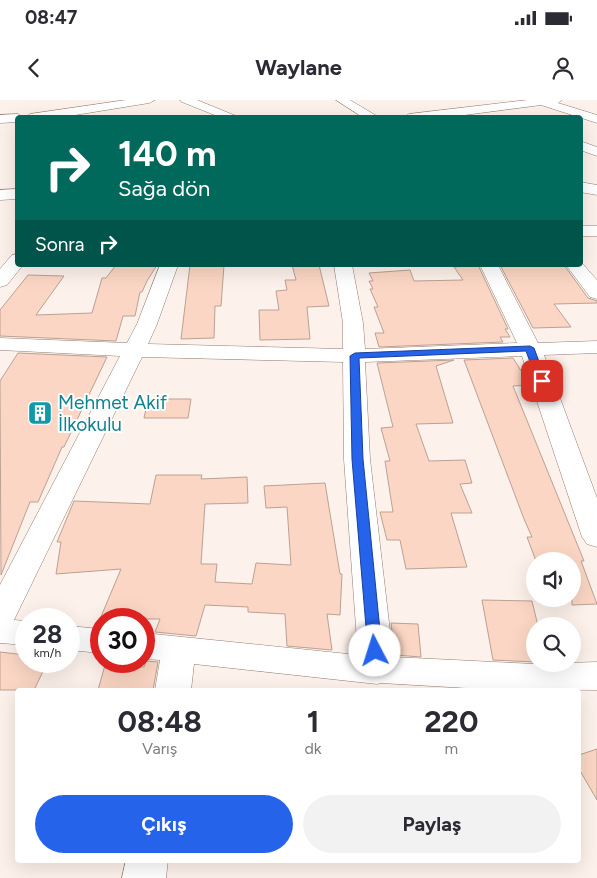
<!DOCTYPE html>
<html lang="tr">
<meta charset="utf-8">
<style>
body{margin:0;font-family:Figtree,sans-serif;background:#f2f2f3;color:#2b2b33;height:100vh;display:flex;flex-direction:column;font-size:19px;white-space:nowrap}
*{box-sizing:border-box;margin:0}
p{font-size:16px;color:#7c7c81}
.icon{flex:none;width:28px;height:28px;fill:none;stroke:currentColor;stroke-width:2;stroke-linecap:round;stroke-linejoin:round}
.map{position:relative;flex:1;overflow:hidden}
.details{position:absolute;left:15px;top:588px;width:566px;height:175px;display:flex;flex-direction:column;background:#fff;border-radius:5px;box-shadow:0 5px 20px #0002}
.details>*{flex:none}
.top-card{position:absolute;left:15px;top:15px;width:568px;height:152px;border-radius:5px;box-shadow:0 5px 20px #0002;background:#00695c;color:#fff;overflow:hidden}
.buttons{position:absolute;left:526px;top:452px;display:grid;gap:10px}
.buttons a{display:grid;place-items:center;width:55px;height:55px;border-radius:50%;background:#fff;box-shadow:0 5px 20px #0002;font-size:25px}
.speed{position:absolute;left:15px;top:508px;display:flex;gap:10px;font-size:25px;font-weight:700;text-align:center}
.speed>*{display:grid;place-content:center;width:65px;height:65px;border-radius:50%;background:#fff;box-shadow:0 5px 20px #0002;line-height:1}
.speed small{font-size:12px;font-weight:400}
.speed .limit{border:8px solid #d22;background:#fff;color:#111}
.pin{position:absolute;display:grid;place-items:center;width:42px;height:42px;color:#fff;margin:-21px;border-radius:10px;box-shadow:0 2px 8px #0006}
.me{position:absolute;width:55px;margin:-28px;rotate:355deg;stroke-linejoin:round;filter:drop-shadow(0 0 4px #0008)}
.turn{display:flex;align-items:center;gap:18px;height:105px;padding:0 20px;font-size:22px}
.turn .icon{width:65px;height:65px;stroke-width:2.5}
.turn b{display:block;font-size:35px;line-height:42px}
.then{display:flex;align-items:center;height:48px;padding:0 20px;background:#0003;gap:10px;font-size:19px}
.eta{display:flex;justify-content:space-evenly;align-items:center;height:85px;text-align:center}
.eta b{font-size:30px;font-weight:700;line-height:35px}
.button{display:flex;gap:10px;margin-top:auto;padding:10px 20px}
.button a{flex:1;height:58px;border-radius:30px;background:#2563eb;color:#fff;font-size:20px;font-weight:700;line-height:58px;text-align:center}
.button a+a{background:#f2f2f3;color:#2b2b33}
.status{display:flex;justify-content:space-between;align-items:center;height:35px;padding:0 25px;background:#fff;direction:ltr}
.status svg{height:14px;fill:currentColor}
header{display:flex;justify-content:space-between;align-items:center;height:65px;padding:0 20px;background:#fff;font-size:22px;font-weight:700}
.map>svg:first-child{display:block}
.building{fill:#fbd6c4;stroke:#bba193}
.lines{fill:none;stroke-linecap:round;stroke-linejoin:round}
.street-casing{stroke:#957c6f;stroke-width:1}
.street{fill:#fff;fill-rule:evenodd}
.route{fill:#2563eb;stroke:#184099}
.labels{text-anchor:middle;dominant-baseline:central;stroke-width:4;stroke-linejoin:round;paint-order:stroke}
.culture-label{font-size:19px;fill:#0d838f;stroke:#fff;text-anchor:start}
</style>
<div class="status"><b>08:47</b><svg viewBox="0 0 49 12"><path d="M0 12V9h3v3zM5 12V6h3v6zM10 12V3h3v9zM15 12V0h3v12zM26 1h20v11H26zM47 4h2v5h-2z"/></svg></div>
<header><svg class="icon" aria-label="back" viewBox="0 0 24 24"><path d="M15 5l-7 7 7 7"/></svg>Waylane<svg class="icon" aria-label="person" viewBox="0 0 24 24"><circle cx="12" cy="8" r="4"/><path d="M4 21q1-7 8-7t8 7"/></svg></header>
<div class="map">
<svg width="597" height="778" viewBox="0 0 597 778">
<rect width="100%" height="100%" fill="#fdf1eb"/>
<g class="building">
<path d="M116,165H157L147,181L142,192H140L135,216H123L116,241L0,236V210L28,175L64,176L36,215L92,213L102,178H106Z"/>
<path d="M190,165H224L221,206H215L214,238L181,239Z"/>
<path d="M292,165H319L329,206L307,207L310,239L260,240L259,210H279L276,191L287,190L285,180H296Z"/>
<path d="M478,165L508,229H505L510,237H500L503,242L379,247L375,233H384L374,207H378L370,189H373L369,181H373L369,173L410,170L414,181L463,180L454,167Z"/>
<path d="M500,165H564L588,198L597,201V203L554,204L571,227L533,228Z"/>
<path d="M18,253L107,257L64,347H62L38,402H30L1,475L0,281Z"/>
<path d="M513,258L530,285L513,286L584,461H581L597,504L572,505V461H536L527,437H532L524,419L464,260Z"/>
<path d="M454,260L436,266L453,323L416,324L429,361L465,360L472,383L460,384L472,413H451L467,467L406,469L400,440H387L380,412H393L385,361H390L381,328L393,327L377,263Z"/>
<path d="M148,299H191L188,318H144Z"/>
<path d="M156,375H202L201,379L247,377L248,403L205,404L201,464H217L215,482L252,484L256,463L291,465L287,407L266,408L264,386L325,383L340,474H342L340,515L327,514L332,550L287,546L285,514L248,512V507L205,505L196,536L155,532L160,519H100L121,469L56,474L61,442H57L74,401L150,404Z"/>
<path d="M482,500L532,501L538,526H535V562L493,560Z"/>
<path d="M391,523L418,524L421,557L395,555Z"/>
<path d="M0,552L26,555V561H48L34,590H0Z"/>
<path d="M146,561L158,562L153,590H98L105,565L144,567Z"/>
<path d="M597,649V700L579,669V655Z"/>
</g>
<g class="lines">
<defs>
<g id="street">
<path d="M126,0H155L149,3L57,18H24L30,14Z"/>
<path d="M180,0H197L241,18H222L182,2Z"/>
<path d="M336,0H350L380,18H364Z"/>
<path d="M528,0H562L558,3L597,15V23L541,5L442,18H403L409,14Z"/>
<path d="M18,14L24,18H18V22L0,23V15Z"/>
<path d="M580,41L597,47V56L580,50Z"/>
<path d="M580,82L597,85V95L580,92Z"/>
<path d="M18,89V99L0,100V90Z"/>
<rect x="580" y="126" width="17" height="10"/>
<path d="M18,154V165H23L7,185L0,187V169L12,155Z"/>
<path d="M580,161L597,180V199L590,197L566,165H580Z"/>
<path d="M160,165H178L157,224L148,244L343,249V223L334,165H352L363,223L365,249L517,243L480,165H498L538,243L597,241V253L544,255L597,398V447L587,444L582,437L522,256L365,262L370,359L393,557L535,564L597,562V590L483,589L381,583L377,584L194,564L191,590H155L160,560L144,559V533L358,555L344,359L343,262L142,257L14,520L26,521V545L0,543V485L120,256L0,250V238L127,243L137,224Z"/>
<path d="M69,526L101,529V553L69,550Z"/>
<path d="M126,760H168L166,778H122Z"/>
</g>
</defs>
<use href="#street" class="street-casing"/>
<use href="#street" class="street"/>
</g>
<path class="route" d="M530,246L534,248L546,281L545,283L542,284L537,281L526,251L359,258L363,359L382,551L380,555L375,557L370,555L368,551L352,359L350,256L355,253Z"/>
<defs>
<symbol id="building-square" viewBox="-11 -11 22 22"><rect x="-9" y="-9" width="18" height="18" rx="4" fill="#0f9aa8" stroke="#fff"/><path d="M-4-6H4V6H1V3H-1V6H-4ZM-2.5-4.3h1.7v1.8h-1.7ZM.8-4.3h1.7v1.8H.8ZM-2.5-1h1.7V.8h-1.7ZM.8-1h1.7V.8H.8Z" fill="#fff"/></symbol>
</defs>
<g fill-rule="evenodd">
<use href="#building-square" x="26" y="299" width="28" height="28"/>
</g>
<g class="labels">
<g class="culture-label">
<text x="58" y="302">Mehmet Akif<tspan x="58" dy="22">İlkokulu</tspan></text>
</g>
</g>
</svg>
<div class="buttons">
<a><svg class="icon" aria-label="sound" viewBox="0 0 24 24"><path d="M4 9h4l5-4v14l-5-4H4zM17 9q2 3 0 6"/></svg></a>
<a><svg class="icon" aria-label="search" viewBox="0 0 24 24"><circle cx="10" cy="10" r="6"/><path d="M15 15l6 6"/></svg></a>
</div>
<div class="speed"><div>28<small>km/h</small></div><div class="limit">30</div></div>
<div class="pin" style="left:542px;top:281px;background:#d93025"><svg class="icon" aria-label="arrive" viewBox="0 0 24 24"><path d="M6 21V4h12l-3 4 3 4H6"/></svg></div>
<svg class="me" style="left:375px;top:551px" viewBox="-20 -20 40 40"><circle r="19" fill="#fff"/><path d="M0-13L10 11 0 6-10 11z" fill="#2563eb"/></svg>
<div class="top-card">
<div class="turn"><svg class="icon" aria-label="right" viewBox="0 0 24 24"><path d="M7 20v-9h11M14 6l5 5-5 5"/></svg><div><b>140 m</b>Sağa dön</div></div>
<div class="then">Sonra<svg class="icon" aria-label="right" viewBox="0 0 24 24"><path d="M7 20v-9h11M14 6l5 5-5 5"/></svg></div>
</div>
<section class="details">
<div class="eta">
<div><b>08:48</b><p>Varış</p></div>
<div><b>1</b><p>dk</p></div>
<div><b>220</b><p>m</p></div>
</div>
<div class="button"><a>Çıkış</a><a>Paylaş</a></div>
</section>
</div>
